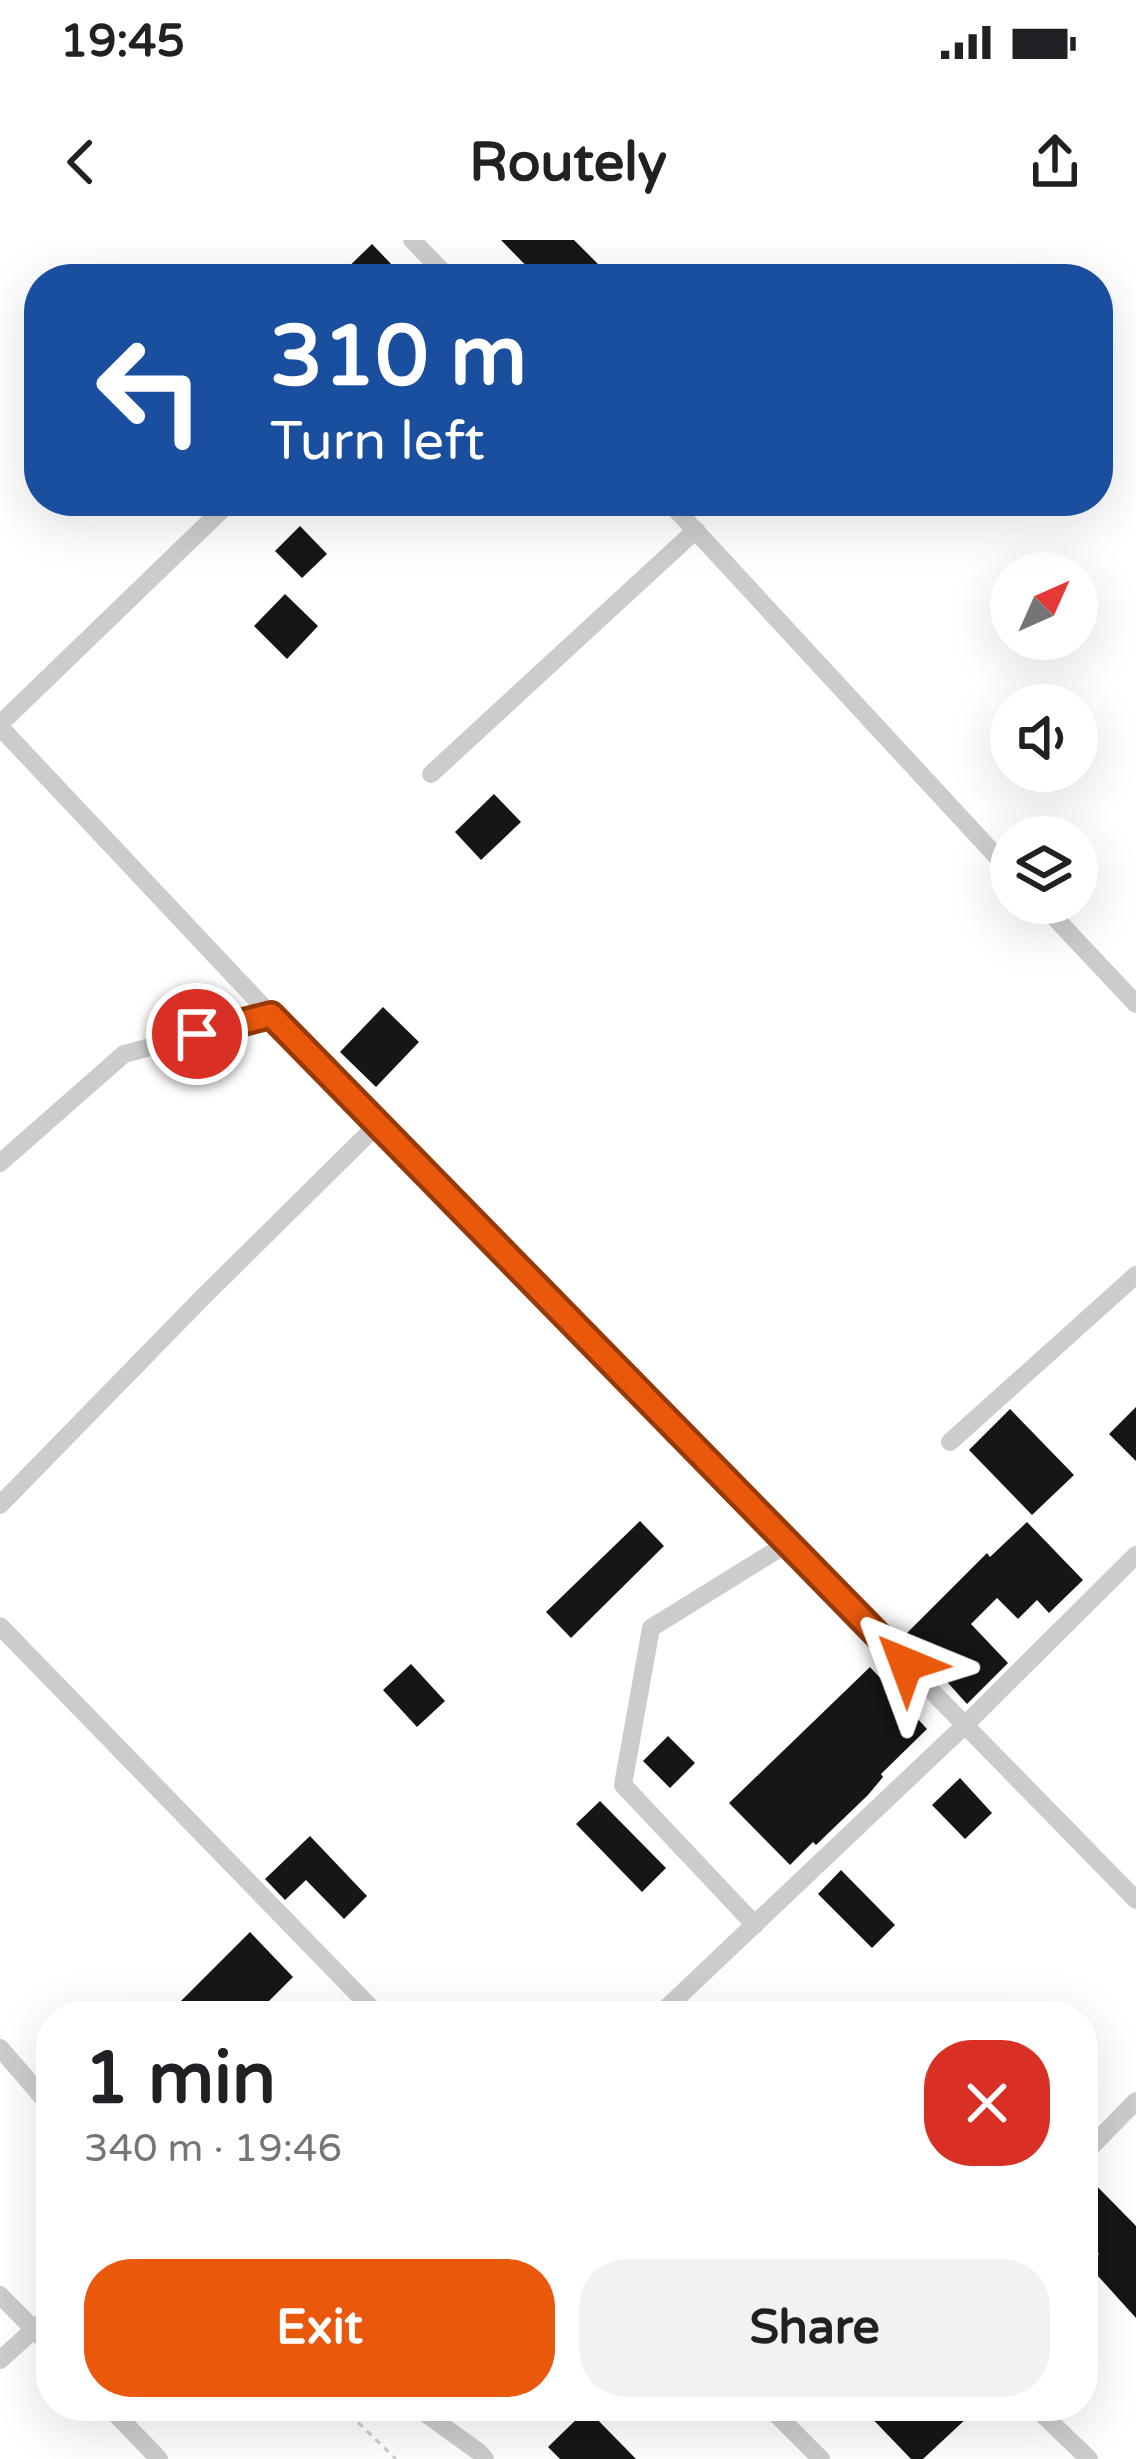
<!DOCTYPE html>
<meta charset="utf-8">
<style>
body{margin:0;font-family:"Varela Round",sans-serif;background:#f2f2f2;color:#202124;height:100vh;display:flex;flex-direction:column;font-size:45px;white-space:nowrap}
*{box-sizing:border-box;margin:0}
p{font-size:39px;color:#757577}
.icon{flex:none;width:66px;height:66px;fill:none;stroke:currentColor;stroke-width:2;stroke-linecap:round;stroke-linejoin:round}
.map{position:relative;flex:1;overflow:hidden}
.drawer{position:absolute;left:36px;top:1761px;width:1062px;height:420px;display:flex;flex-direction:column;background:#fff;border-radius:48px;box-shadow:0 12px 48px #0002}
.drawer>*{flex:none}
.hud{position:absolute;left:24px;top:24px;width:1089px;height:252px;border-radius:48px;box-shadow:0 12px 48px #0002;background:#1a4fa0;color:#fff;overflow:hidden}
.needle{width:78px;rotate:45deg}
.controls{position:absolute;left:990px;top:312px;display:grid;gap:24px}
.controls a{display:grid;place-items:center;width:108px;height:108px;border-radius:50%;background:#fff;box-shadow:0 12px 48px #0002;font-size:60px}
.pin{position:absolute;display:grid;place-items:center;width:102px;height:102px;color:#fff;margin:-51px;border:6px solid #fff;border-radius:50%;box-shadow:0 3px 12px #0007}
.me{position:absolute;width:132px;margin:-66px;rotate:316deg;stroke-linejoin:round;filter:drop-shadow(0 0 9px #0008)}
.turn{display:flex;align-items:center;gap:42px;height:252px;padding:0 48px;font-size:54px}
.turn .icon{width:156px;height:156px;stroke-width:2.5}
.turn b{display:block;font-size:84px;line-height:102px}
.round{display:grid;place-items:center;flex:none;width:126px;height:126px;border-radius:48px;background:#f2f2f2}
.overview{display:flex;align-items:center;justify-content:space-between;height:204px;padding:0 48px}
h1{font-size:72px;font-weight:700;line-height:90px}
.button{display:flex;gap:24px;margin-top:auto;padding:24px 48px}
.button a{flex:1;height:138px;border-radius:48px;background:#ea580c;color:#fff;font-size:48px;font-weight:700;line-height:138px;text-align:center}
.button a+a{background:#f2f2f2;color:#202124}
.status{display:flex;justify-content:space-between;align-items:center;height:84px;padding:0 60px;background:#fff;direction:ltr}
.status svg{height:33px;fill:currentColor}
header{display:flex;justify-content:space-between;align-items:center;height:156px;padding:0 48px;background:#fff;font-size:54px;font-weight:700}
.map>svg:first-child{display:block}
.building{fill:#161616}
.lines{fill:none;stroke-linecap:round;stroke-linejoin:round}
.path{stroke:#ccc;stroke-width:3;stroke-dasharray:6 6;stroke-linecap:butt}
.minor{stroke:#ccc;stroke-width:18}
.route-casing{stroke:#983908;stroke-width:30}
.route{stroke:#ea580c;stroke-width:21}
</style>
<div class="status"><b>19:45</b><svg viewBox="0 0 49 12"><path d="M0 12V9h3v3zM5 12V6h3v6zM10 12V3h3v9zM15 12V0h3v12zM26 1h20v11H26zM47 4h2v5h-2z"/></svg></div>
<header><svg class="icon" aria-label="back" viewBox="0 0 24 24"><path d="M15 5l-7 7 7 7"/></svg>Routely<svg class="icon" aria-label="share" viewBox="0 0 24 24"><path d="M12 15V3M7 8l5-5 5 5M5 13v7h14v-7"/></svg></header>
<div class="map">
<svg width="1136" height="2219" viewBox="0 0 1136 2219">
<rect width="100%" height="100%" fill="#fff"/>
<g class="building">
<path d="M501,0H574L598,24L583,39H539Z"/>
<path d="M372,4L393,26L379,39H336Z"/>
<path d="M300,286L327,314L302,338L275,311Z"/>
<path d="M285,354L318,386L287,419L254,386Z"/>
<path d="M494,554L521,582L481,620L455,592Z"/>
<path d="M383,767L419,802L376,847L340,812Z"/>
<path d="M1136,1167V1221L1109,1194Z"/>
<path d="M1010,1169L1074,1235L1032,1275L969,1210Z"/>
<path d="M640,1281L664,1306L571,1398L546,1372Z"/>
<path d="M1027,1282L1083,1340L1049,1373L1037,1360L1018,1379L997,1358L971,1384L1008,1423L967,1464L905,1395L987,1313L990,1317Z"/>
<path d="M411,1424L445,1461L417,1487L383,1450Z"/>
<path d="M870,1427L927,1489L881,1534L883,1537L868,1555L816,1605L813,1602L790,1625L729,1563Z"/>
<path d="M668,1496L695,1523L670,1548L643,1521Z"/>
<path d="M960,1538L992,1573L965,1599L932,1565Z"/>
<path d="M600,1561L666,1628L642,1652L576,1584Z"/>
<path d="M310,1596L367,1656L344,1679L306,1640L285,1660L265,1639Z"/>
<path d="M841,1630L895,1685L872,1708L818,1654Z"/>
<path d="M250,1692L293,1737L254,1776H166Z"/>
<path d="M1083,1932L1136,1986V2078L1088,2025L1099,2014L1083,1997Z"/>
<path d="M860,2166H958L968,2177L923,2219H911Z"/>
<path d="M587,2169L636,2219H560L548,2207Z"/>
</g>
<g class="lines">
<path class="path" d="M341,2166L396,2219"/>
<g class="minor">
<path d="M412,0L450,39"/>
<path d="M668,261L1011,632"/>
<path d="M0,484L231,261"/>
<path d="M0,487L271,775L1136,1660"/>
<path d="M431,534L696,290"/>
<path d="M1041,663L1136,764"/>
<path d="M0,923L124,814L271,775"/>
<path d="M950,1202L1136,1035"/>
<path d="M0,1265L203,1057L379,883"/>
<path d="M0,1386L379,1776"/>
<path d="M755,1685L623,1545L651,1388L788,1303"/>
<path d="M658,1776L965,1485L1136,1315"/>
<path d="M0,1808L51,1867"/>
<path d="M1083,1915L1136,1861"/>
<path d="M0,2055L51,2107"/>
<path d="M0,2120L51,2074"/>
<path d="M108,2166L159,2219"/>
<path d="M415,2166L479,2212L485,2219"/>
<path d="M768,2166L821,2219"/>
<path d="M1034,2166L1089,2219"/>
</g>
</g>
<g class="lines">
<defs>
<path id="route" d="M197,794L271,775L906,1424"/>
</defs>
<use href="#route" class="route-casing"/>
<use href="#route" class="route"/>
</g>
</svg>
<div class="controls">
<a><svg class="needle" viewBox="-14 -14 28 28"><path d="M0-13l5 13h-10z" fill="#e53935"/><path d="M0 13l5-13h-10z" fill="#757577"/></svg></a>
<a><svg class="icon" aria-label="sound" viewBox="0 0 24 24"><path d="M4 9h4l5-4v14l-5-4H4zM17 9q2 3 0 6"/></svg></a>
<a><svg class="icon" aria-label="layers" viewBox="0 0 24 24"><path d="M12 4l9 5-9 5-9-5zM3 14l9 5 9-5"/></svg></a>
</div>
<div class="pin" style="left:197px;top:794px;background:#d93025"><svg class="icon" aria-label="arrive" viewBox="0 0 24 24"><path d="M6 21V4h12l-3 4 3 4H6"/></svg></div>
<svg class="me" style="left:906px;top:1424px" viewBox="-20 -20 40 40"><path d="M0-17L14 15 0 8-14 15z" fill="#ea580c" stroke="#fff" stroke-width="4"/></svg>
<div class="hud">
<div class="turn"><svg class="icon" aria-label="left" viewBox="0 0 24 24"><path d="M17 20v-9H6M10 6l-5 5 5 5"/></svg><div><b>310 m</b>Turn left</div></div>
</div>
<section class="drawer">
<div class="overview"><div><h1>1 min</h1><p>340 m · 19:46</p></div><a class="round" style="background:#d93025;color:#fff"><svg class="icon" aria-label="close" viewBox="0 0 24 24"><path d="M6 6l12 12M18 6L6 18"/></svg></a></div>
<div class="button"><a>Exit</a><a>Share</a></div>
</section>
</div>
